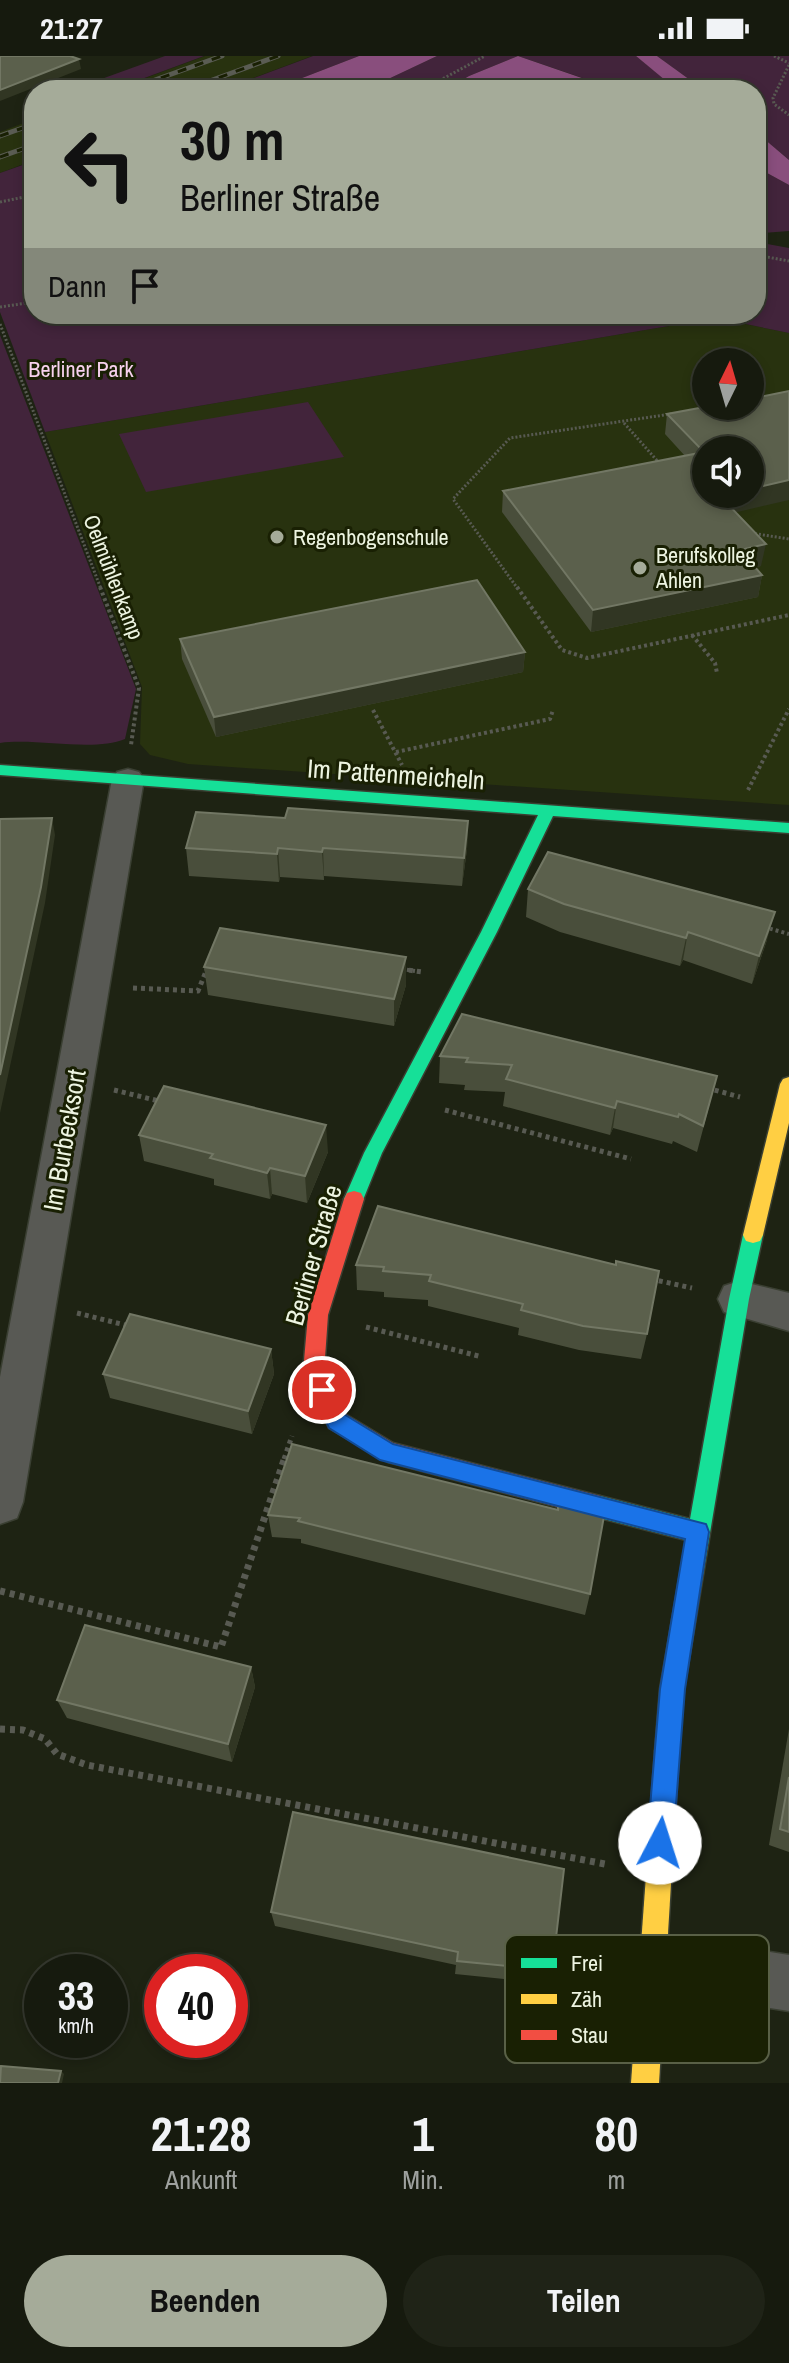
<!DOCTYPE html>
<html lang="de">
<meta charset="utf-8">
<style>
body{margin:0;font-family:"Archivo Narrow",sans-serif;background:#1f2317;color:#f1f3f6;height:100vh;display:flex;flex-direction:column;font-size:30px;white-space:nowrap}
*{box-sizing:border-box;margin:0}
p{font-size:26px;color:#9ea19e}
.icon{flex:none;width:44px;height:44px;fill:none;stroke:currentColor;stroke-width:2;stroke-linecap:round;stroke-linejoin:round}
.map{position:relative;height:2027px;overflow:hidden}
.sheet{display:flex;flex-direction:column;background:#161a0e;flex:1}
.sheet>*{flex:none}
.guide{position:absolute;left:24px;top:24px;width:742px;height:244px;border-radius:32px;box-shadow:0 4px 12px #0003,0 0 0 2px #35382e;background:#a5ab99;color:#111;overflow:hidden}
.needle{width:52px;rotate:5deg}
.tools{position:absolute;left:692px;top:292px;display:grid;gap:16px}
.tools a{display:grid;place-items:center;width:72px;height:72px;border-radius:50%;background:#161a0e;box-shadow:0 4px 12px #0003,0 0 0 2px #35382e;font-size:40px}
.speed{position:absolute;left:24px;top:1898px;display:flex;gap:16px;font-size:40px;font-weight:700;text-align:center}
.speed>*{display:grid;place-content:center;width:104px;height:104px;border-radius:50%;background:#161a0e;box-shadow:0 4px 12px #0003,0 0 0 2px #35382e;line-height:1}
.speed small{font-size:20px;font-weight:400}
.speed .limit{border:12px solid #d22;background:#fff;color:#111}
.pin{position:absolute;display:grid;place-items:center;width:68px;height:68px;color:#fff;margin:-34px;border:4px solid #fff;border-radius:50%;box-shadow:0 2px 8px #0007}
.me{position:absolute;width:88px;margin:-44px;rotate:5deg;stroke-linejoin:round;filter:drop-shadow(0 0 6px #0008)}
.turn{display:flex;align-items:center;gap:28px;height:168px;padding:0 24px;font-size:36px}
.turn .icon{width:104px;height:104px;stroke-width:2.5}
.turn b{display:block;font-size:56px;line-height:68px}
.then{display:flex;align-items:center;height:76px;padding:0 24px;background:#0003;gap:16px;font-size:30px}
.eta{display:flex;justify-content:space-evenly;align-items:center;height:136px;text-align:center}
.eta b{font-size:48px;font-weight:700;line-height:56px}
.button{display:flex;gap:16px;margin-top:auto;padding:16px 24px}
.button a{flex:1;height:92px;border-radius:48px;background:#a5ab99;color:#111;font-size:32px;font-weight:700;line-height:92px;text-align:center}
.button a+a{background:#1f2317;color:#f1f3f6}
.status{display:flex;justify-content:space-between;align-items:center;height:56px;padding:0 40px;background:#161a0e;direction:ltr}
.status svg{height:22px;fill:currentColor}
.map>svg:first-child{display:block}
.built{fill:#28320f;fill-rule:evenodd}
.green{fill:#42243b}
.water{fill:#894e7d}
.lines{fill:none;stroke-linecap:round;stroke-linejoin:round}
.street-casing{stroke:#3a3f32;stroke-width:3}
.fast-casing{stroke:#3a3f32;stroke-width:3}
.slow-casing{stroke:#3a3f32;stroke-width:3}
.jam-casing{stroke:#3a3f32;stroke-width:3}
.path-far3{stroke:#585a52;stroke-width:3;stroke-dasharray:2 2;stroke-linecap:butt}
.path-far2{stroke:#585a52;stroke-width:4;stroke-dasharray:3 3;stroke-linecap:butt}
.path-far1{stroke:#585a52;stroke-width:5;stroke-dasharray:4 4;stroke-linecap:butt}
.path{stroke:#585a52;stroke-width:7;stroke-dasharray:5 5;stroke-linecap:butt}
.street{fill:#585954;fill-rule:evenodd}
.fast{fill:#16e098;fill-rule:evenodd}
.slow{fill:#ffcf43;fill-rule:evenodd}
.jam{fill:#f24e42;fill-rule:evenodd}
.rail-casing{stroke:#5a5c53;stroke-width:5}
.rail{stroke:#192003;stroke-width:3;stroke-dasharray:9;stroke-linecap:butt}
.wall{fill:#494e3b}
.shaded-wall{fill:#313623}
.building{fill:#5b604c;stroke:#727764;stroke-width:2}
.route{fill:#1a73e8;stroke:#114b97;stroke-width:2}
.poi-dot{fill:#a5ab99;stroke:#192003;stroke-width:3}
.labels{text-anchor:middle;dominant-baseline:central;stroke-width:6;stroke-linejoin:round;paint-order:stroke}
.far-park-label{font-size:22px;fill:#f7d1ee;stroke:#192003}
.far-poi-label{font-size:22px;fill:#edf4e1;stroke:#192003;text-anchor:start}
.far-street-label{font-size:22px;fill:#edf4e1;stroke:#192003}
.street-label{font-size:26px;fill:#edf4e1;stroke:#192003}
.key{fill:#192003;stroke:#596046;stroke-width:2}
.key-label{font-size:22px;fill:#edf4e1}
</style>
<div class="status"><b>21:27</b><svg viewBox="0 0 49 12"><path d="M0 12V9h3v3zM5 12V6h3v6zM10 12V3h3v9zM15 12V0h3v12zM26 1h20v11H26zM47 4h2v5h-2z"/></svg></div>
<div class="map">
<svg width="789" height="2027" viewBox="0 0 789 2027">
<rect width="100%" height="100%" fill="#1e2313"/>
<g class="built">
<path d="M205,0H312L221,34H113Z"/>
<path d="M34,63V104L0,117V76Z"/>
<path d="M716,262L789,277V749L188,708L150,699L140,688L142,631L45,376ZM706,306H750V350H706ZM706,394H750V438H706Z"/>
</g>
<g class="green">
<path d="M165,0H204L112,34H71Z"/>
<path d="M313,0H359L271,34H222Z"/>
<path d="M437,0H636L677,33L612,32L518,0L469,20L445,34H365Z"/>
<path d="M657,0H789V104L756,76V34H704Z"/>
<path d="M34,105V258H756V186L789,192V277L716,262L45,376L0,256V117Z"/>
<path d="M756,111L789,129V175L763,177L756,174Z"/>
<path d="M0,279L136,633L125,683C94,696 37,682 0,687Z"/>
<path d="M308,346L344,401L146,436L119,378Z"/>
</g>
<g class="water">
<path d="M359,0H437L365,34H271Z"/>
<path d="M518,0L611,32L629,34L551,32L445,34L469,20Z"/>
<path d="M636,0H657L704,34H677Z"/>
<path d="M756,76L789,104V129L756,111Z"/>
</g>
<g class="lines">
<defs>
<g id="street">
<path d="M128,713L139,716L144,723L23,1446L17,1462L0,1468V1321L112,723L117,716Z"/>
<path d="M739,1225L789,1237V1275L724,1256L718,1243L724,1230Z"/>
<path d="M651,1877L789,1899V1955L651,1933L631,1925L623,1905L631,1885Z"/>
</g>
<g id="fast">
<path d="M0,709L789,767V777L553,760L497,876L382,1097L361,1149L354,1151L347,1149L344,1143L364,1097L481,876L538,759L0,719Z"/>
<path d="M753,1171L760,1173L763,1179L749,1243L684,1633L679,1695L676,1704L667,1707L658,1704L655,1695L660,1633L686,1484L600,1462L592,1458L589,1451L592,1444L600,1440L690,1463L729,1243L743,1179L746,1173Z"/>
</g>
<g id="slow">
<path d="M789,1021V1067L763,1179L760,1185L753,1187L746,1185L743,1179L780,1028L783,1023Z"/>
<path d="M667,1683L676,1686L679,1695L659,2027H631L655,1695L658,1686Z"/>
</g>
<path id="jam" d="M354,1135L361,1137L364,1143L328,1259L324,1316L345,1358L393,1387L600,1440L608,1444L611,1451L608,1458L600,1462L388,1406L329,1372L303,1316L308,1259L344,1143L347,1137Z"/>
</defs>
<use href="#street" class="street-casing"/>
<use href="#fast" class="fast-casing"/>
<use href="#slow" class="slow-casing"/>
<use href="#jam" class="jam-casing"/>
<g class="path-far3">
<path d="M774,0L789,7"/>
<path d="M789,9L773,42L774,48L789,59"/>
<path d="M422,34L485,0"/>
<path d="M0,146L34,139"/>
<path d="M756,199L789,205"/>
<path d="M0,251L34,246"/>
<path d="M0,268L101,533"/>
<path d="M624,367L660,408"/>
<path d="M751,477L789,483"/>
<path d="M518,533L453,443L510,382L671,358"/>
</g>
<g class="path-far2">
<path d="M100,531L139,632L131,689"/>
<path d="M517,531L562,594L587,602L789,559"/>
<path d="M692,579L715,607L717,617"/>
<path d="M373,654L402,709"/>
<path d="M396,696L550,663L553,654"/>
<path d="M748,734L789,653"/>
<path d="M764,871L789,878"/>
<path d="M401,913L415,915"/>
<path d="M206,915L207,912"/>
</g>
<g class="path-far1">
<path d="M401,913L422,916"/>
<path d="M133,932L198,935L207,913"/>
<path d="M707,1032L740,1041"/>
<path d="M114,1034L163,1046"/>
<path d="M445,1054L631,1103"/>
<path d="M651,1223L692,1232"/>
<path d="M77,1257L129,1270"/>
<path d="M366,1271L482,1301"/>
<path d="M284,1403L292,1380"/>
</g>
<g class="path">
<path d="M0,1535L221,1591L285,1401"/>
<path d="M0,1673L23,1674L45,1683L57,1698L87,1709L605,1808"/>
</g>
<use href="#street" class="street"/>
<use href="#fast" class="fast"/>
<use href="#slow" class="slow"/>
<use href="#jam" class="jam"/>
<defs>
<g id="rail">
<path d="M127,34L222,0"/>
<path d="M185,34L278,0"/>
<path d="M0,80L34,68"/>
<path d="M0,101L34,89"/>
</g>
</defs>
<use href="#rail" class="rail-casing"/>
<use href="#rail" class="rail"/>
</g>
<g class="wall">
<path d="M710,350L736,456L761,510L755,511L762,519L758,541L591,576L502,456L503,435L685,400L665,378L667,358Z"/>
<path d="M180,583L525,596L523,616L216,681L182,603Z"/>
<path d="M285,762L468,765L467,793L462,830L324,820V824L280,821L279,826L189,820L186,792Z"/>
<path d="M528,833L767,884L752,928L683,904L680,910L560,876L526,861Z"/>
<path d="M406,901V929L394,970L208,939L204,911Z"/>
<path d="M440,1000L717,1020L697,1096L673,1085L672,1088L613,1072L610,1079L503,1050L505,1036L464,1034L465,1029L439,1027Z"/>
<path d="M139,1079L328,1096L307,1147L272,1138L270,1143L214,1129V1123L144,1105Z"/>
<path d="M378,1150L647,1278L641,1303L579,1294L518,1279L519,1272L428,1250V1244L384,1241V1236L357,1234L356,1209Z"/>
<path d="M271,1293L274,1318L252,1378L110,1342L103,1318Z"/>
<path d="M292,1388L590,1538L585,1559L301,1487V1483L272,1481L268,1459Z"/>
<path d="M251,1611L255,1631L232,1706L67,1662L57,1644Z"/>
<path d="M789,1673V1796L769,1789Z"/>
<path d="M271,1856L552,1916L547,1928L505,1919L504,1923L455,1918L456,1909L275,1870Z"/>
</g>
<g class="shaded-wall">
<path d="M79,3L81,13L0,45V34Z"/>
<path d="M789,424V444L716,461L720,440L727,438H750V433Z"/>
<path d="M766,488L761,510L736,516L740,494Z"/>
<path d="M762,519L758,541L591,576L593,554Z"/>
<path d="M525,596L523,616L216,681L214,661Z"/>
<path d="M52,762L55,779L45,847L0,1057V1019Z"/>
<path d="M468,765L467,793L462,830L464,802Z"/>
<path d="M278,792L280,821L279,826L277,798Z"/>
<path d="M323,792L324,820V824L322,796Z"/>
<path d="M775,856L767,884L752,928L759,900Z"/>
<path d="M688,876L683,904L680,910L686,882Z"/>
<path d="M406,901V929L394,970V943Z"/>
<path d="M617,1045L613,1072L610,1079L615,1052Z"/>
<path d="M326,1069L328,1096L307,1147L305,1120Z"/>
<path d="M270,1112L272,1138L270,1143L267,1117Z"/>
<path d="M271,1293L274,1318L252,1378L248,1355Z"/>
<path d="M251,1611L255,1631L232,1706L228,1688Z"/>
<path d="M61,2015L64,2018L62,2027H58Z"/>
</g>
<g class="building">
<path d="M0,0H70L79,3L0,34Z"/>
<path d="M789,335V424L750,433V394H706V438H727L720,440L766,488L740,494L762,519L593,554L503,435L704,396L667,358L710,350H750V343Z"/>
<path d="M477,524L525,596L214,661L180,583Z"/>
<path d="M288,752L468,765L464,802L323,792L322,796L278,792L277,798L186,792L196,756L285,762Z"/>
<path d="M52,762L41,831L0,1019V763Z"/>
<path d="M548,796L775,856L759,900L688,876L686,882L564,848L528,833Z"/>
<path d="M220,872L406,901L394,943L204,911Z"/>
<path d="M462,958L717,1020L703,1070L679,1058L678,1061L617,1045L615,1052L506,1023L512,1009L466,1006L468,1002L440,1000Z"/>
<path d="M164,1030L326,1069L305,1120L270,1112L267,1117L210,1102L213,1098L139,1079Z"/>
<path d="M378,1150L616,1209V1205L659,1215L647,1278L583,1270L521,1254L523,1248L429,1225L431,1219L383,1215L384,1211L356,1209Z"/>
<path d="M130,1258L271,1293L248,1355L103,1318Z"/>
<path d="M292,1388L558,1454V1449L604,1460L590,1538L298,1465L300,1462L268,1459Z"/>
<path d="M85,1569L251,1611L228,1688L57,1644Z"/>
<path d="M789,1721V1776L780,1773Z"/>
<path d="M293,1756L564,1813L552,1916L507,1906V1910L457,1905L458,1896L271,1856Z"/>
<path d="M1,2010L61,2015L58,2027H0Z"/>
</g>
<path class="route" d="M322,1325L329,1327L344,1358L393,1388L706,1468L709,1476L685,1633L673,1787L669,1796L660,1800L650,1796L647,1787L660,1633L685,1483L380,1404L329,1372L311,1334L314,1327Z"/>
<g class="poi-dot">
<circle cx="277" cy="481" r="8"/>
<circle cx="640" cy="512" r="8"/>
</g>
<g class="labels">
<g class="far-park-label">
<text x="81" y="313">Berliner Park</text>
</g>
<g class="far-poi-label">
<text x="293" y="481">Regenbogenschule</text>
<text x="656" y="499">Berufskolleg<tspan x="656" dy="25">Ahlen</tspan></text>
</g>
<g class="far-street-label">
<text transform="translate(114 521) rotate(69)">Oelmühlenkamp</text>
</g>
<g class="street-label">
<text transform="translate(396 718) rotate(4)">Im Pattenmeicheln</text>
<text transform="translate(64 1084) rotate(-80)">Im Burbecksort</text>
<text transform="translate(313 1199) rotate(-74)">Berliner Straße</text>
</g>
</g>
<rect x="505" y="1879" width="264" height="128" rx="12" class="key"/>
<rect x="521" y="1902" width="36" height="10" fill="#16e098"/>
<rect x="521" y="1938" width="36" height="10" fill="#ffcf43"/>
<rect x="521" y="1974" width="36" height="10" fill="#f24e42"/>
<g class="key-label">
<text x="571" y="1915">Frei</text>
<text x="571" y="1951">Zäh</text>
<text x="571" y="1987">Stau</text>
</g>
</svg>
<div class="tools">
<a><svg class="needle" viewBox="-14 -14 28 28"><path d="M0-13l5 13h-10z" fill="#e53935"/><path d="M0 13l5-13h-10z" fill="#9ea19e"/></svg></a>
<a><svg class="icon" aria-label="sound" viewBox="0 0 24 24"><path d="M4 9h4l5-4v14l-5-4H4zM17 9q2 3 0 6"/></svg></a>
</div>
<div class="speed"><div>33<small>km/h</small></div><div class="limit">40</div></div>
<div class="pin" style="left:322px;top:1334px;background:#d93025"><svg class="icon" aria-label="arrive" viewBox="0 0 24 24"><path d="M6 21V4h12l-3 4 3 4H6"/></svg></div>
<svg class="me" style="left:660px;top:1787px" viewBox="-20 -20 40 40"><circle r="19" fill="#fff"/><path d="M0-13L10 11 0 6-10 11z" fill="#1a73e8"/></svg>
<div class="guide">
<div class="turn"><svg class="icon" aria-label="left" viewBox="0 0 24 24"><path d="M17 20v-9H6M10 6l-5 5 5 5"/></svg><div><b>30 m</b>Berliner Straße</div></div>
<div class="then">Dann<svg class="icon" aria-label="arrive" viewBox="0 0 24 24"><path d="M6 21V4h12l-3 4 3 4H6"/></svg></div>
</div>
</div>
<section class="sheet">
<div class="eta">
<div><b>21:28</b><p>Ankunft</p></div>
<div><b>1</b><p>Min.</p></div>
<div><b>80</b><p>m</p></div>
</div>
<div class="button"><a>Beenden</a><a>Teilen</a></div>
</section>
